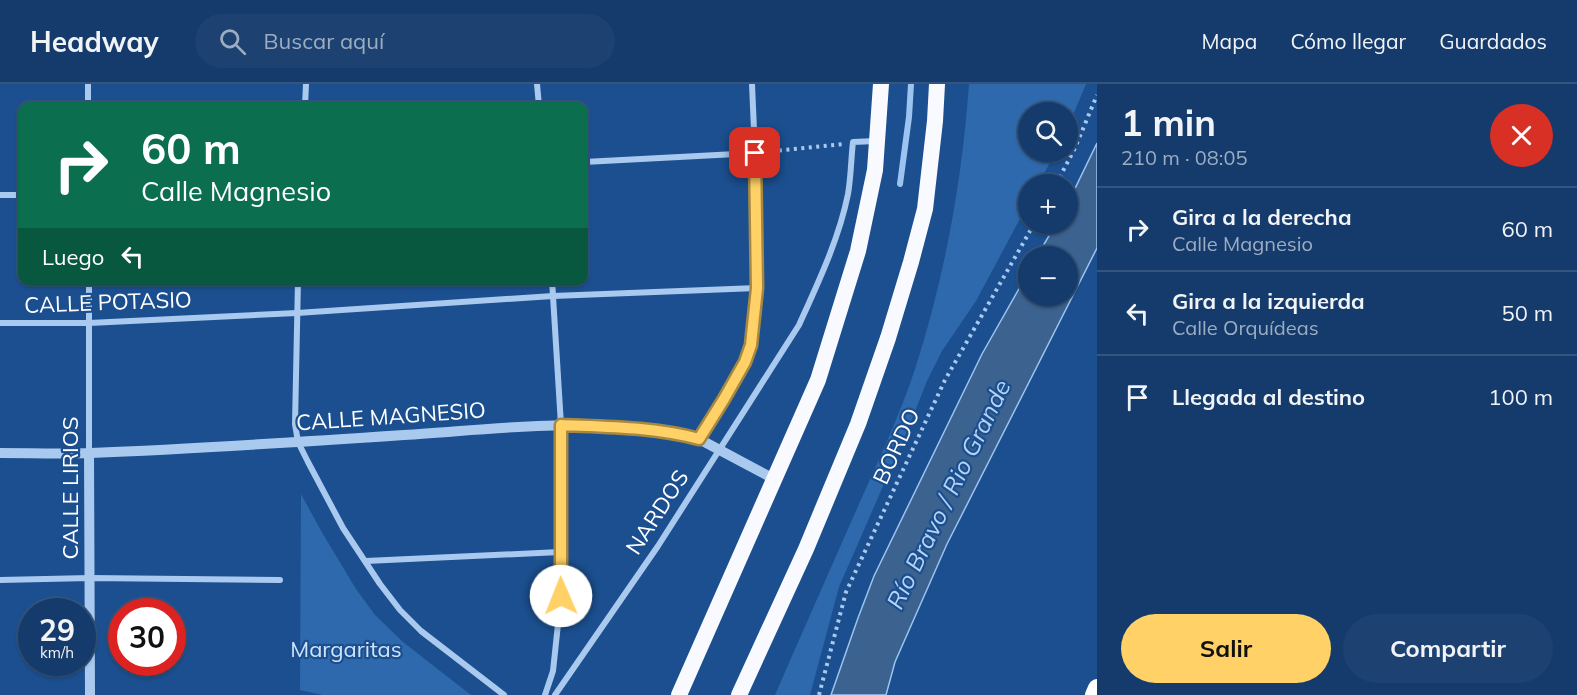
<!DOCTYPE html>
<html lang="es">
<meta charset="utf-8">
<style>
body{margin:0;font-family:Mulish,sans-serif;background:#1d4271;color:#f1f3f6;height:100vh;display:flex;flex-direction:column;font-size:22px;white-space:nowrap}
*{box-sizing:border-box;margin:0}
p{font-size:20px;color:#9dadc1}
.icon{flex:none;width:33px;height:33px;fill:none;stroke:currentColor;stroke-width:2;stroke-linecap:round;stroke-linejoin:round}
.map{position:relative;flex:1;overflow:hidden}
.drawer{display:flex;flex-direction:column;background:#143b6b;width:480px}
.drawer>*{flex:none}
.guide{position:absolute;left:18px;top:18px;width:570px;height:183px;border-radius:12px;box-shadow:0 2px 4px #0004,0 0 0 2px #33557e;background:#0b6e4f;color:#fff;overflow:hidden}
.tools{position:absolute;left:1018px;top:18px;display:grid;gap:12px}
.tools a{display:grid;place-items:center;width:60px;height:60px;border-radius:50%;background:#143b6b;box-shadow:0 2px 4px #0004,0 0 0 2px #33557e;font-size:30px}
.speed{position:absolute;left:18px;top:514px;display:flex;gap:12px;font-size:30px;font-weight:700;text-align:center}
.speed>*{display:grid;place-content:center;width:78px;height:78px;border-radius:50%;background:#143b6b;box-shadow:0 2px 4px #0004,0 0 0 2px #33557e;line-height:1}
.speed small{font-size:15px;font-weight:400}
.speed .limit{border:9px solid #d22;background:#fff;color:#111}
.pin{position:absolute;display:grid;place-items:center;width:51px;height:51px;color:#fff;margin:-26px;border-radius:12px;box-shadow:0 3px 9px #0006}
.me{position:absolute;width:66px;margin:-33px;rotate:359deg;stroke-linejoin:round;filter:drop-shadow(0 0 4px #0008)}
.turn{display:flex;align-items:center;gap:21px;height:126px;padding:0 24px;font-size:27px}
.turn .icon{width:78px;height:78px;stroke-width:2.5}
.turn b{display:block;font-size:42px;line-height:51px}
.then{display:flex;align-items:center;height:57px;padding:0 24px;background:#0003;gap:12px;font-size:22px}
.round{display:grid;place-items:center;flex:none;width:63px;height:63px;border-radius:32px;background:#1d4271}
.overview{display:flex;align-items:center;justify-content:space-between;height:102px;padding:0 24px}
h1{font-size:36px;font-weight:700;line-height:45px}
.button{display:flex;gap:12px;margin-top:auto;padding:12px 24px}
.button a{flex:1;height:69px;border-radius:36px;background:#ffd166;color:#111;font-size:24px;font-weight:700;line-height:69px;text-align:center}
.button a+a{background:#1d4271;color:#f1f3f6}
ul{padding:0;list-style:none}
li{display:flex;align-items:center;gap:18px;height:84px;padding:0 24px;border-top:2px solid #33557e}
li div{flex:1}
li b{display:block;font-size:22px}
li em{font-style:normal}
header{display:flex;align-items:center;gap:36px;box-sizing:border-box;height:84px;padding:0 30px;background:#143b6b;border-bottom:2px solid #33557e}
header strong{font-size:28px}
nav{display:flex;gap:33px;margin-inline-start:auto;font-size:21px}
.search{width:420px;height:54px;background:#1d4271;display:flex;align-items:center;gap:15px;box-sizing:border-box;padding:0 21px;border-radius:33px;color:#9dadc1;font-size:22px}
main{display:flex;flex:1;min-height:0}
.map>svg:first-child{display:block}
.green{fill:#2e69ad}
.water{fill:#3c6290;stroke:#9cc4f0;stroke-width:1.5}
.lines{fill:none;stroke-linecap:round;stroke-linejoin:round}
.stream{stroke:#9cc4f0;stroke-width:6}
.path{stroke:#a9c9ee;stroke-width:4;stroke-dasharray:3 4.5;stroke-linecap:butt}
.minor{stroke:#a9c9ee;stroke-width:6}
.tertiary{stroke:#a9c9ee;stroke-width:10}
.trunk{stroke:#f8faff;stroke-width:16}
.motorway{stroke:#fff;stroke-width:18}
.route-casing{stroke:#a68842;stroke-width:15}
.route{stroke:#ffd166;stroke-width:10}
.labels{text-anchor:middle;dominant-baseline:central;stroke-width:4.5;stroke-linejoin:round;paint-order:stroke}
.street-label{font-size:22px;fill:#fff;stroke:#1b4f8f}
.park-label{font-size:22px;fill:#cfe3fa;stroke:#1b4f8f}
.water-label{font-size:24px;font-style:italic;fill:#b5d3f5;stroke:#1b4f8f}
</style>
<header>
<strong>Headway</strong>
<div class="search"><svg class="icon" aria-label="search" viewBox="0 0 24 24"><circle cx="10" cy="10" r="6"/><path d="M15 15l6 6"/></svg>Buscar aquí</div>
<nav><a>Mapa</a><a>Cómo llegar</a><a>Guardados</a></nav>
</header>
<main>
<div class="map">
<svg width="1097" height="611" viewBox="0 0 1097 611">
<rect width="100%" height="100%" fill="#1b4f8f"/>
<g class="green">
<path d="M969,0H1086L1068,43V28H1029V68H1056L1038,100H1029V118L976,217L942,267L927,297L908,345L839,503L810,611H775C803,547 831,483 859,420C879,375 900,331 915,285C945,192 962,97 969,0Z"/>
<path d="M301,410L320,445L356,505L375,531L403,558L471,611H323L300,606Z"/>
</g>
<path class="water" d="M1097,59V164L947,460L895,578L886,611H831L858,534L874,492L982,270L1029,187V212H1068V172H1037L1056,140H1068V119Z"/>
<g class="lines">
<path class="stream" d="M900,100L909,33L911,0"/>
<g class="path">
<path d="M764,68L843,60"/>
<path d="M1056,100L1075,64L1097,11"/>
<path d="M819,611L846,508L945,296L1034,140"/>
</g>
<g class="minor">
<path d="M88,0V22"/>
<path d="M537,0L539,22"/>
<path d="M305,22L306,0"/>
<path d="M584,78L755,69"/>
<path d="M0,111H22"/>
<path d="M89,196V369"/>
<path d="M298,196L295,340L298,358L308,378L343,444L380,500L400,526L421,547L504,611"/>
<path d="M0,239H89L297,229L553,212L757,204"/>
<path d="M699,355L724,315L745,278L751,261L757,204L755,69L752,0"/>
<path d="M366,477L560,468"/>
<path d="M0,496L90,494L280,496"/>
<path d="M545,611L553,587L561,512V341L552,196"/>
<path d="M555,611L658,462L799,241C818,199 839,155 848,110C851,93 851,75 853,58L876,57"/>
</g>
<g class="tertiary">
<path d="M0,369C30,369 61,370 91,369C195,365 300,358 404,351C501,345 603,330 699,355L774,395"/>
<path d="M89,369L90,611"/>
</g>
<g class="trunk">
<path d="M679,611L818,296L858,167L875,86L881,0"/>
<path d="M739,611L806,465L858,340L888,254L911,178L925,125L935,37L937,0"/>
</g>
<path class="motorway" d="M1094,611L1097,604"/>
</g>
<g class="lines">
<defs>
<path id="route" d="M561,512V341C607,343 654,343 699,355L724,315L745,278L751,261L757,204L755,69"/>
</defs>
<use href="#route" class="route-casing"/>
<use href="#route" class="route"/>
</g>
<g class="labels">
<g class="street-label">
<text transform="translate(108 218) rotate(-2)">CALLE POTASIO</text>
<text transform="translate(391 332) rotate(-4)">CALLE MAGNESIO</text>
<text transform="translate(896 362) rotate(-65)">BORDO</text>
<text transform="translate(70 404) rotate(-90)">CALLE LIRIOS</text>
<text transform="translate(657 428) rotate(-57)">NARDOS</text>
</g>
<g class="park-label">
<text x="346" y="565">Margaritas</text>
</g>
<g class="water-label">
<text transform="translate(948 410) rotate(-64)">Río Bravo / Rio Grande</text>
</g>
</g>
</svg>
<div class="tools">
<a><svg class="icon" aria-label="search" viewBox="0 0 24 24"><circle cx="10" cy="10" r="6"/><path d="M15 15l6 6"/></svg></a>
<a>+</a>
<a>−</a>
</div>
<div class="speed"><div>29<small>km/h</small></div><div class="limit">30</div></div>
<div class="pin" style="left:755px;top:69px;background:#d93025"><svg class="icon" aria-label="arrive" viewBox="0 0 24 24"><path d="M6 21V4h12l-3 4 3 4H6"/></svg></div>
<svg class="me" style="left:561px;top:512px" viewBox="-20 -20 40 40"><circle r="19" fill="#fff"/><path d="M0-13L10 11 0 6-10 11z" fill="#ffd166"/></svg>
<div class="guide">
<div class="turn"><svg class="icon" aria-label="right" viewBox="0 0 24 24"><path d="M7 20v-9h11M14 6l5 5-5 5"/></svg><div><b>60 m</b>Calle Magnesio</div></div>
<div class="then">Luego<svg class="icon" aria-label="left" viewBox="0 0 24 24"><path d="M17 20v-9H6M10 6l-5 5 5 5"/></svg></div>
</div>
</div>
<section class="drawer">
<div class="overview"><div><h1>1 min</h1><p>210 m · 08:05</p></div><a class="round" style="background:#d93025;color:#fff"><svg class="icon" aria-label="close" viewBox="0 0 24 24"><path d="M6 6l12 12M18 6L6 18"/></svg></a></div>
<ul>
<li><svg class="icon" aria-label="right" viewBox="0 0 24 24"><path d="M7 20v-9h11M14 6l5 5-5 5"/></svg><div><b>Gira a la derecha</b><p>Calle Magnesio</p></div><em>60 m</em></li>
<li><svg class="icon" aria-label="left" viewBox="0 0 24 24"><path d="M17 20v-9H6M10 6l-5 5 5 5"/></svg><div><b>Gira a la izquierda</b><p>Calle Orquídeas</p></div><em>50 m</em></li>
<li><svg class="icon" aria-label="arrive" viewBox="0 0 24 24"><path d="M6 21V4h12l-3 4 3 4H6"/></svg><div><b>Llegada al destino</b></div><em>100 m</em></li>
</ul>
<div class="button"><a>Salir</a><a>Compartir</a></div>
</section>
</main>
